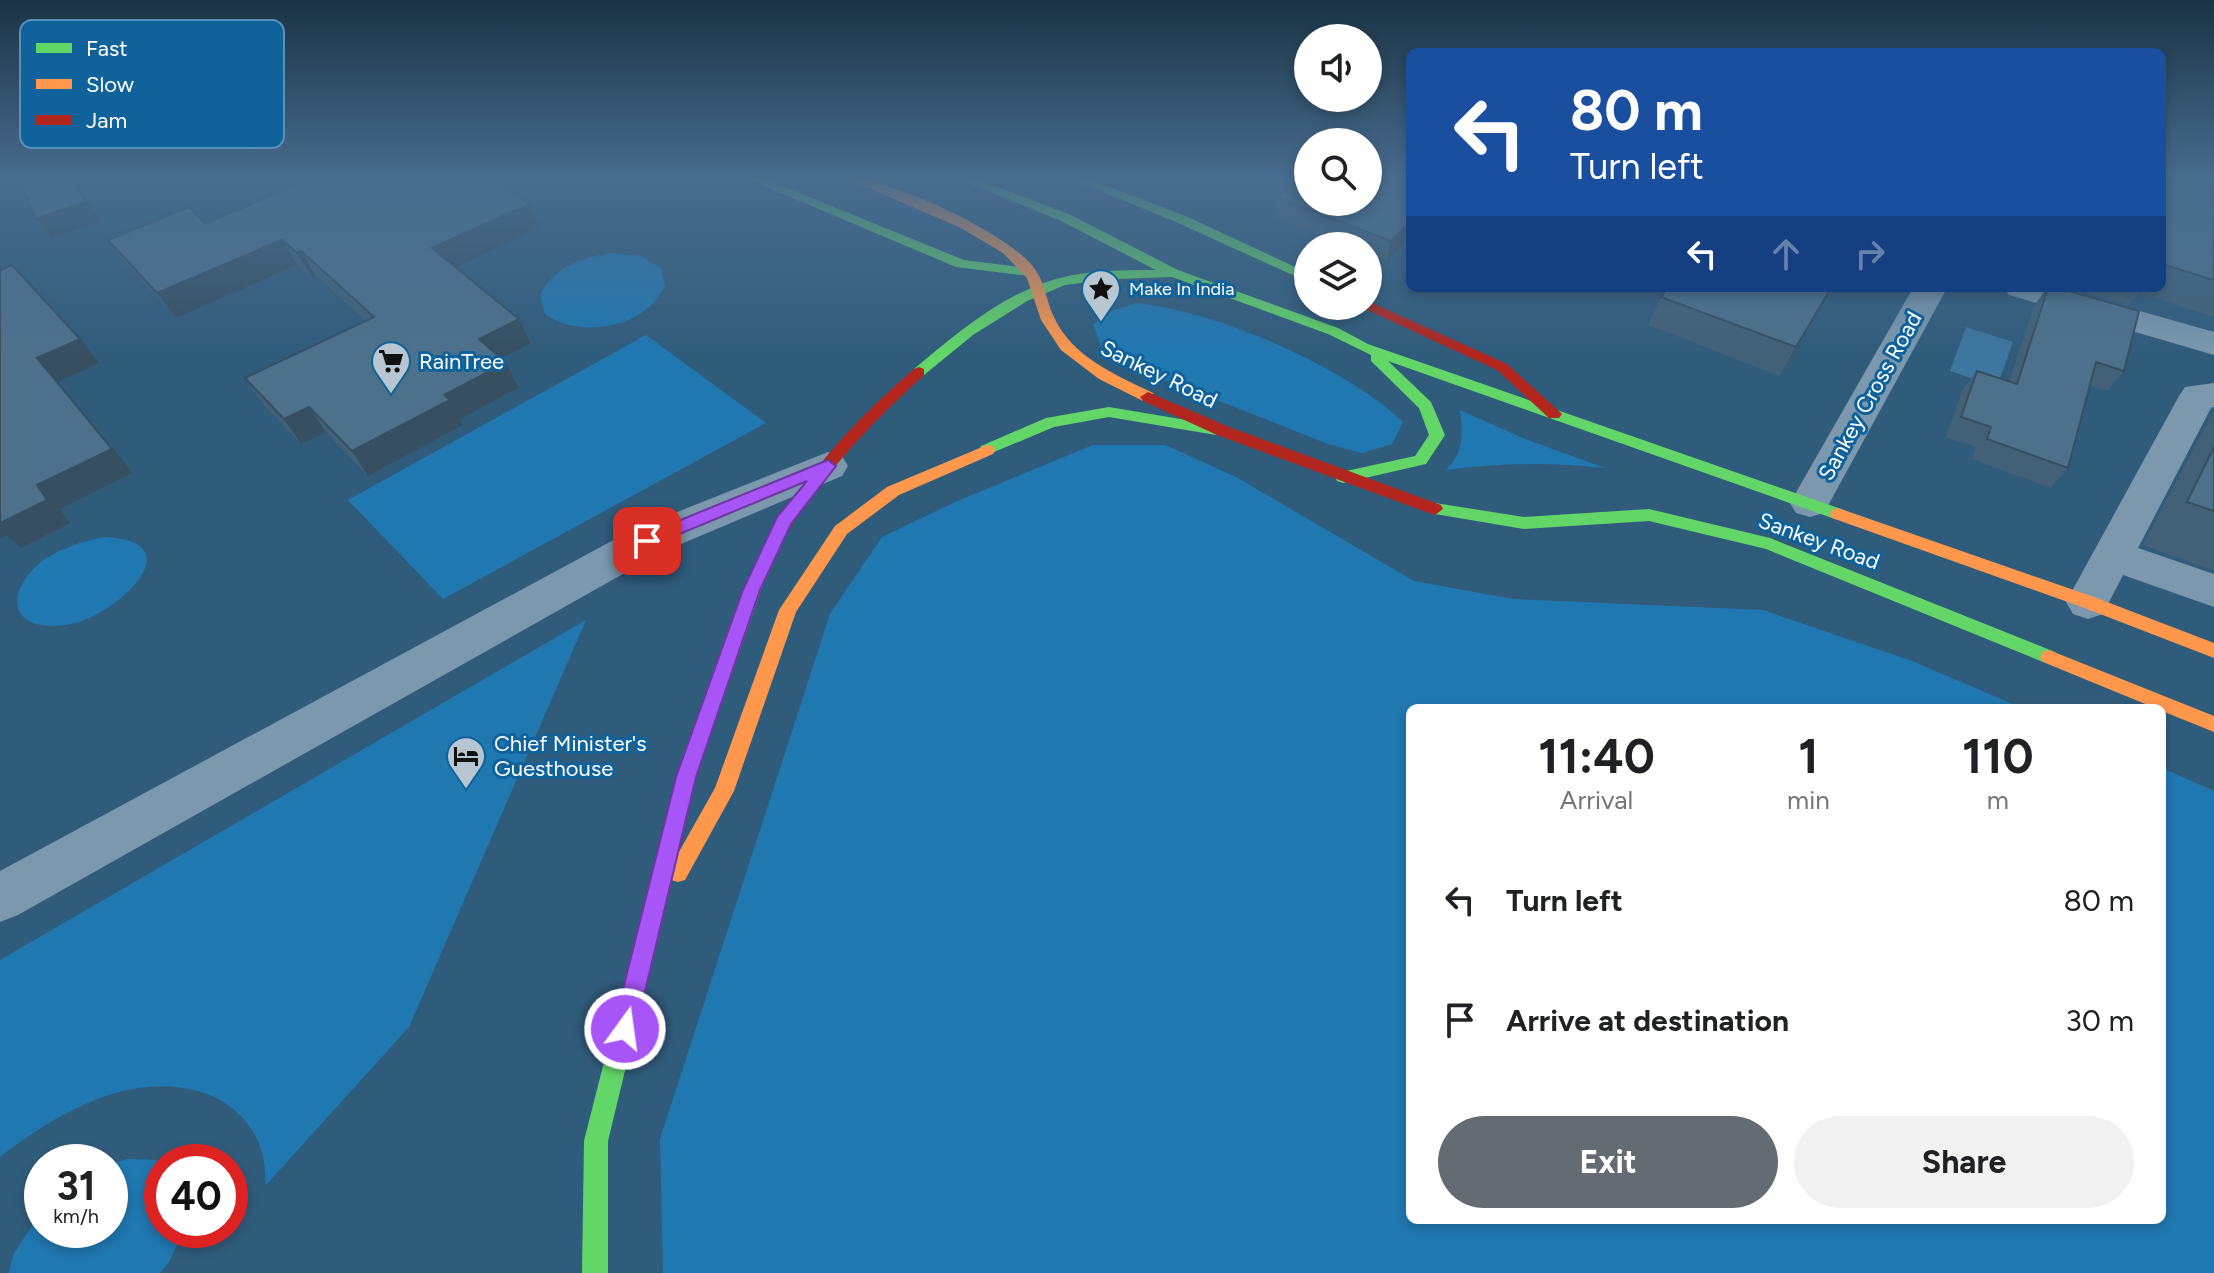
<!DOCTYPE html>
<style>
body{margin:0;font-family:Figtree,sans-serif;background:#f2f2f2;color:#202124;height:100vh;display:flex;flex-direction:column;font-size:30px;white-space:nowrap}
*{box-sizing:border-box;margin:0}
p{font-size:26px;color:#757577}
.icon{flex:none;width:44px;height:44px;fill:none;stroke:currentColor;stroke-width:2;stroke-linecap:round;stroke-linejoin:round}
.map{position:relative;flex:1;overflow:hidden}
.panel{position:absolute;left:1406px;top:704px;width:760px;height:520px;display:flex;flex-direction:column;background:#fff;border-radius:12px;box-shadow:0 4px 12px #0003}
.panel>*{flex:none}
.banner{position:absolute;left:1406px;top:48px;width:760px;height:244px;border-radius:12px;box-shadow:0 4px 12px #0003;background:#1a4fa0;color:#fff;overflow:hidden}
.buttons{position:absolute;left:1294px;top:24px;display:grid;gap:16px}
.buttons a{display:grid;place-items:center;width:88px;height:88px;border-radius:50%;background:#fff;box-shadow:0 4px 12px #0003;font-size:40px}
.speed{position:absolute;left:24px;top:1144px;display:flex;gap:16px;font-size:40px;font-weight:700;text-align:center}
.speed>*{display:grid;place-content:center;width:104px;height:104px;border-radius:50%;background:#fff;box-shadow:0 4px 12px #0003;line-height:1}
.speed small{font-size:20px;font-weight:400}
.speed .limit{border:12px solid #d22;background:#fff;color:#111}
.pin{position:absolute;display:grid;place-items:center;width:68px;height:68px;color:#fff;margin:-34px;border-radius:16px;box-shadow:0 4px 12px #0006}
.me{position:absolute;width:88px;margin:-44px;rotate:14deg;stroke-linejoin:round;filter:drop-shadow(0 0 6px #0008)}
.turn{display:flex;align-items:center;gap:28px;height:168px;padding:0 32px;font-size:36px}
.turn .icon{width:104px;height:104px;stroke-width:2.5}
.turn b{display:block;font-size:56px;line-height:68px}
.lanes{display:flex;align-items:center;height:76px;padding:0 32px;background:#0003;justify-content:center;gap:40px;direction:ltr}
.lanes .off{opacity:.35}
.eta{display:flex;justify-content:space-evenly;align-items:center;height:136px;text-align:center}
.eta b{font-size:48px;font-weight:700;line-height:56px}
.primary-button{display:flex;gap:16px;margin-top:auto;padding:16px 32px}
.primary-button a{flex:1;height:92px;border-radius:48px;background:#646b72;color:#fff;font-size:32px;font-weight:700;line-height:92px;text-align:center}
.primary-button a+a{background:#f2f2f2;color:#202124}
ul{padding:0;list-style:none}
li{display:flex;align-items:center;gap:24px;height:120px;padding:0 32px}
li div{flex:1}
li b{display:block;font-size:30px}
li em{font-style:normal}
.map>svg:first-child{display:block}
.green{fill:#2078b1}
.water{fill:#3d769e}
.lines{fill:none;stroke-linecap:round;stroke-linejoin:round}
.street{fill:#7b98ad;fill-rule:evenodd}
.fast{fill:#63d668;fill-rule:evenodd}
.slow{fill:#ff974d;fill-rule:evenodd}
.jam{fill:#b3261e;fill-rule:evenodd}
.wall{fill:#426177}
.shaded-wall{fill:#364f61}
.building{fill:#4d718a;stroke:#364f61;stroke-width:2}
.route{fill:#a855f7;stroke:#6d37a1;stroke-width:2}
.labels{text-anchor:middle;dominant-baseline:central;stroke-width:6;stroke-linejoin:round;paint-order:stroke}
.far-poi-label{font-size:18px;fill:#fff;stroke:#10629b;text-anchor:start}
.poi-label{font-size:22px;fill:#fff;stroke:#10629b;text-anchor:start}
.street-label{font-size:22px;fill:#fff;stroke:#10629b}
.key{fill:#10629b;stroke:#5891b9;stroke-width:2}
.key-label{font-size:22px;fill:#fff}
</style>
<div class="map">
<svg width="2214" height="1273" viewBox="0 0 2214 1273">
<rect width="100%" height="100%" fill="#305c7c"/>
<g class="green">
<path d="M610,253L641,256L661,268L665,286C647,327 580,340 545,314L540,296C552,267 581,258 610,253Z"/>
<path d="M1136,303C1217,311 1343,366 1403,422L1392,444L1362,453L1328,444L1141,370L1101,346L1093,325L1108,312Z"/>
<path d="M646,335L766,423L443,599L348,500Z"/>
<path d="M1460,410L1525,439L1605,468C1551,462 1500,463 1446,470C1464,453 1463,433 1460,410Z"/>
<path d="M1093,445H1165L1236,477L1414,581L1513,599L1763,610L1912,661L2022,708H1410V1220H2162V768L2214,791V1273H663L660,1139L830,614L882,537L955,502Z"/>
<path d="M104,537C196,541 117,615 71,624C12,635 0,596 42,561C61,548 81,542 104,537Z"/>
<path d="M586,620L409,1027L266,1185C265,1174 265,1160 261,1149C253,1124 232,1103 207,1094C133,1068 57,1113 0,1157V960Z"/>
<path d="M127,1159L156,1160L162,1164V1230H184L169,1262L160,1273H9L13,1255L42,1210V1230H110V1164Z"/>
</g>
<path class="water" d="M1966,327L2013,342L1997,387L1950,371Z"/>
<g class="lines">
<g class="street">
<path d="M1913,288H1947L1824,513L1810,517L1796,513L1790,503Z"/>
<path d="M2004,288H2059L2214,332V355L2009,295Z"/>
<path d="M2214,383V407L2211,408L2138,548L2214,574V607L2123,575L2103,614L2088,619L2073,614L2066,602L2179,396L2185,387Z"/>
<path d="M828,452L842,456L848,466L842,476L662,552L18,915L0,922V871L632,530Z"/>
</g>
<g class="fast">
<path d="M743,177H760L964,260L1029,268L1036,272L1029,276L956,267Z"/>
<path d="M954,177H971L1069,214L1178,270L1338,328L1368,344L1844,510L1846,514L1838,520L1832,518L1388,361L1431,402L1445,435L1426,464L1343,483L1337,481L1335,477L1337,473L1415,456L1429,435L1419,408L1371,361V355L1328,334L1172,277L1116,279L1065,285L1027,301L973,335L924,375H914V369C957,333 1001,295 1056,279C1088,270 1123,270 1156,270L1059,220Z"/>
<path d="M1067,177H1084L1188,217L1308,273V282L1178,223Z"/>
<path d="M1109,407L1216,425L1224,430L1216,435L1109,417L1054,427L987,455L979,450L981,446L1046,418Z"/>
<path d="M1435,503L1524,517L1649,509L1770,538L2055,652L2058,657L2055,662H2043L1766,549L1649,521L1524,529L1429,513L1427,509L1429,505Z"/>
<path d="M753,580L762,587L696,777L608,1141V1273H582L584,1141L676,777L744,587Z"/>
</g>
<g class="slow">
<path d="M843,177C887,177 998,229 1029,262C1045,278 1045,298 1054,317C1072,357 1116,375 1153,393V401H1143L1099,379L1061,350L1041,320L1027,278L1003,253L961,228Z"/>
<path d="M987,445L993,446L995,450L993,454L899,495L847,534L796,612L734,791L685,880L678,882L671,880L668,873L671,866L715,788L779,610L835,526L887,487Z"/>
<path d="M1838,508L2094,597L2214,643V658L2082,607L1832,518L1830,514L1832,510Z"/>
<path d="M2049,650L2214,716V732L2162,711V708H2155L2043,662L2040,657L2043,652Z"/>
</g>
<g class="jam">
<path d="M1368,301L1507,364L1562,414L1559,418H1549L1497,370L1363,308L1362,306H1368Z"/>
<path d="M919,367L924,369V375C873,421 826,471 789,530C777,550 770,571 759,592H747L744,587C782,500 843,430 914,369Z"/>
<path d="M1148,392L1229,427L1441,505L1443,509L1435,515L1429,513L1217,435L1143,401L1140,397Z"/>
</g>
</g>
<g class="wall">
<path d="M1410,177L1387,261L1368,253V246H1349L1274,217L1276,197Z"/>
<path d="M2162,177H2214V317L2139,293L2129,305L2070,288H2162Z"/>
<path d="M500,178L496,180L529,204L539,228L456,268L519,319L531,343L501,359L506,363L518,388L460,419L463,425L368,476L326,432L301,444L262,403L245,378L366,321L316,276L312,278L297,265L176,318L126,264L108,240L205,223Z"/>
<path d="M1667,288H1832L1780,376L1648,325L1661,297Z"/>
<path d="M2047,288H2058L2124,371L2107,391L2090,386L2068,468L2051,488L1972,459L1976,447L1946,437L1962,391L1977,371L2009,382L2034,306Z"/>
<path d="M2214,410V571L2143,545Z"/>
</g>
<g class="shaded-wall">
<path d="M69,177H107L76,187L101,221L51,238L36,219Z"/>
<path d="M529,204L539,228L445,273L432,248Z"/>
<path d="M1410,222V237L1387,261L1391,241Z"/>
<path d="M282,240L297,265L176,318L157,293Z"/>
<path d="M301,251L316,276L312,278L297,253Z"/>
<path d="M1831,288H1832L1780,376L1796,347Z"/>
<path d="M519,319L531,343L491,364L479,339Z"/>
<path d="M80,339L99,363L58,382L133,473L60,509L70,523L21,548L7,535L0,539V523L37,485V358Z"/>
<path d="M506,363L518,388L460,419L463,425L368,476L352,451L444,395Z"/>
<path d="M309,407L326,432L301,444L284,419Z"/>
</g>
<g class="building">
<path d="M17,177H69L86,201L36,219Z"/>
<path d="M316,177H492L529,204L432,248L519,319L479,339L506,363L444,395L450,400L352,451L309,407L284,419L245,378L374,317L301,251L297,253L282,240L157,293L108,240L189,207L205,223Z"/>
<path d="M1299,177H1308V202H1368V177H1410V222L1391,241L1276,197Z"/>
<path d="M2162,177H2214V280L2162,264Z"/>
<path d="M12,265L80,339L37,358L112,449L37,485L47,500L0,523V270Z"/>
<path d="M1667,288H1831L1796,347L1661,297Z"/>
<path d="M2048,288H2058L2139,311L2124,371L2096,362L2068,468L1987,439L1991,427L1961,417L1977,371L2017,384Z"/>
<path d="M2214,447V511L2187,502Z"/>
</g>
<linearGradient id="sky" x2="0" y2="1"><stop stop-color="#1a3344"/><stop offset="0.5" stop-color="#486c8e"/><stop offset="1" stop-color="#486c8e" stop-opacity="0"/></linearGradient>
<rect width="2214" height="355" fill="url(#sky)"/>
<path class="route" d="M828,460L836,466L791,524L760,590L696,777L636,1029L633,1037L625,1040L617,1037L613,1029L676,777L743,590L777,517L807,481L653,545H641L639,541L641,536Z"/>
<defs>
<symbol id="sight-pin" viewBox="-11 -11 22 30"><path d="M0 17L-7.5 6A9.5 9.5 0 1 1 7.5 6Z" fill="#b7c6d1" stroke="#10629b"/><path d="M0-6L1.8-2.2L6-1.7L2.9 1.2L3.7 5.4L0 3.3L-3.7 5.4L-2.9 1.2L-6-1.7L-1.8-2.2Z" fill="#111"/></symbol>
<symbol id="supermarket-pin" viewBox="-11 -11 22 30"><path d="M0 17L-7.5 6A9.5 9.5 0 1 1 7.5 6Z" fill="#b7c6d1" stroke="#10629b"/><path d="M-6-5.5h2.5l.6 2H6L4.5 2H-2.5L-4.4-4H-6ZM-1.5 3.2a1.3 1.3 0 1 0 .1 0ZM3 3.2a1.3 1.3 0 1 0 .1 0Z" fill="#111"/></symbol>
<symbol id="hotel-pin" viewBox="-11 -11 22 30"><path d="M0 17L-7.5 6A9.5 9.5 0 1 1 7.5 6Z" fill="#b7c6d1" stroke="#10629b"/><path d="M-6-4.5h1.5V1H6V5H4.5V3h-9V5H-6ZM-4 0a1.8 1.8 0 1 1 3.6 0ZM.5 0V-2.5h3Q6-2.5 6 0Z" fill="#111"/></symbol>
</defs>
<g fill-rule="evenodd">
<use href="#sight-pin" x="1079" y="267" width="44" height="60"/>
<use href="#supermarket-pin" x="369" y="339" width="44" height="60"/>
<use href="#hotel-pin" x="444" y="734" width="44" height="60"/>
</g>
<g class="labels">
<g class="far-poi-label">
<text x="1129" y="289">Make In India</text>
</g>
<g class="poi-label">
<text x="419" y="361">RainTree</text>
<text x="494" y="743">Chief Minister's<tspan x="494" dy="25">Guesthouse</tspan></text>
</g>
<g class="street-label">
<text transform="translate(1159 374) rotate(26)">Sankey Road</text>
<text transform="translate(1870 396) rotate(-61)">Sankey Cross Road</text>
<text transform="translate(1819 541) rotate(20)">Sankey Road</text>
</g>
</g>
<rect x="20" y="20" width="264" height="128" rx="12" class="key"/>
<rect x="36" y="43" width="36" height="10" fill="#63d668"/>
<rect x="36" y="79" width="36" height="10" fill="#ff974d"/>
<rect x="36" y="115" width="36" height="10" fill="#b3261e"/>
<g class="key-label">
<text x="86" y="56">Fast</text>
<text x="86" y="92">Slow</text>
<text x="86" y="128">Jam</text>
</g>
</svg>
<div class="buttons">
<a><svg class="icon" aria-label="sound" viewBox="0 0 24 24"><path d="M4 9h4l5-4v14l-5-4H4zM17 9q2 3 0 6"/></svg></a>
<a><svg class="icon" aria-label="search" viewBox="0 0 24 24"><circle cx="10" cy="10" r="6"/><path d="M15 15l6 6"/></svg></a>
<a><svg class="icon" aria-label="layers" viewBox="0 0 24 24"><path d="M12 4l9 5-9 5-9-5zM3 14l9 5 9-5"/></svg></a>
</div>
<div class="speed"><div>31<small>km/h</small></div><div class="limit">40</div></div>
<div class="pin" style="left:647px;top:541px;background:#d93025"><svg class="icon" aria-label="arrive" viewBox="0 0 24 24"><path d="M6 21V4h12l-3 4 3 4H6"/></svg></div>
<svg class="me" style="left:625px;top:1029px" viewBox="-20 -20 40 40"><circle r="17" fill="#a855f7" stroke="#fff" stroke-width="3"/><path d="M0-11L8 9 0 5-8 9z" fill="#fff"/></svg>
<div class="banner">
<div class="turn"><svg class="icon" aria-label="left" viewBox="0 0 24 24"><path d="M17 20v-9H6M10 6l-5 5 5 5"/></svg><div><b>80 m</b>Turn left</div></div>
<div class="lanes"><svg class="icon" aria-label="left" viewBox="0 0 24 24"><path d="M17 20v-9H6M10 6l-5 5 5 5"/></svg><svg class="icon off" aria-label="ahead" viewBox="0 0 24 24"><path d="M12 20V5M6 11l6-6 6 6"/></svg><svg class="icon off" aria-label="right" viewBox="0 0 24 24"><path d="M7 20v-9h11M14 6l5 5-5 5"/></svg></div>
</div>
<section class="panel">
<div class="eta">
<div><b>11:40</b><p>Arrival</p></div>
<div><b>1</b><p>min</p></div>
<div><b>110</b><p>m</p></div>
</div>
<ul>
<li><svg class="icon" aria-label="left" viewBox="0 0 24 24"><path d="M17 20v-9H6M10 6l-5 5 5 5"/></svg><div><b>Turn left</b></div><em>80 m</em></li>
<li><svg class="icon" aria-label="arrive" viewBox="0 0 24 24"><path d="M6 21V4h12l-3 4 3 4H6"/></svg><div><b>Arrive at destination</b></div><em>30 m</em></li>
</ul>
<div class="primary-button"><a>Exit</a><a>Share</a></div>
</section>
</div>
